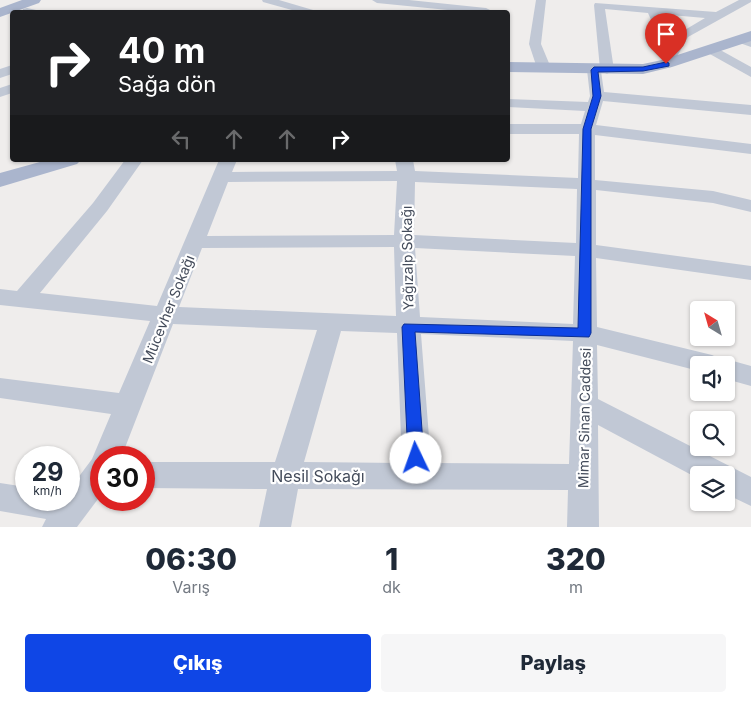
<!DOCTYPE html>
<html lang="tr">
<meta charset="utf-8">
<style>
body{margin:0;font-family:Inter,sans-serif;background:#f6f6f7;color:#1f2937;height:100vh;display:flex;flex-direction:column;font-size:19px;white-space:nowrap}
*{box-sizing:border-box;margin:0}
p{font-size:16px;color:#747a83}
.icon{flex:none;width:28px;height:28px;fill:none;stroke:currentColor;stroke-width:2;stroke-linecap:round;stroke-linejoin:round}
.map{position:relative;height:527px;overflow:hidden}
.sheet{display:flex;flex-direction:column;background:#fff;flex:1}
.sheet>*{flex:none}
.top-card{position:absolute;left:10px;top:10px;width:500px;height:152px;border-radius:5px;box-shadow:0 1px 4px #0004;background:#202124;color:#fff;overflow:hidden}
.needle{width:32px;rotate:323deg}
.fabs{position:absolute;left:690px;top:301px;display:grid;gap:10px}
.fabs a{display:grid;place-items:center;width:45px;height:45px;border-radius:5px;background:#fff;box-shadow:0 1px 4px #0004;font-size:25px}
.speed{position:absolute;left:15px;top:446px;display:flex;gap:10px;font-size:25px;font-weight:700;text-align:center}
.speed>*{display:grid;place-content:center;width:65px;height:65px;border-radius:50%;background:#fff;box-shadow:0 1px 4px #0004;line-height:1}
.speed small{font-size:12px;font-weight:400}
.speed .limit{border:8px solid #d22;background:#fff;color:#111}
.pin{position:absolute;display:grid;place-items:center;width:42px;height:42px;color:#fff;margin:-51px -21px;border-radius:50% 50% 50% 0;rotate:-45deg;box-shadow:0 0 5px #0007}
.pin .icon{rotate:45deg}
.me{position:absolute;width:55px;margin:-28px;rotate:357deg;stroke-linejoin:round;filter:drop-shadow(0 0 4px #0008)}
.turn{display:flex;align-items:center;gap:18px;height:105px;padding:0 25px;font-size:22px}
.turn .icon{width:65px;height:65px;stroke-width:2.5}
.turn b{display:block;font-size:35px;line-height:42px}
.lanes{display:flex;align-items:center;height:48px;padding:0 25px;background:#0003;justify-content:center;gap:25px;direction:ltr}
.lanes .off{opacity:.35}
.eta{display:flex;justify-content:space-evenly;align-items:center;height:85px;text-align:center}
.eta b{font-size:30px;font-weight:800;line-height:35px}
.action{display:flex;gap:10px;margin-top:auto;padding:10px 25px}
.action a{flex:1;height:58px;border-radius:5px;background:#0f46e6;color:#fff;font-size:20px;font-weight:800;line-height:58px;text-align:center}
.action a+a{background:#f6f6f7;color:#1f2937}
.map>svg:first-child{display:block}
.lines{fill:none;stroke-linecap:round;stroke-linejoin:round}
.minor{fill:#c1c8d5;fill-rule:evenodd}
.major{fill:#aab5cd;fill-rule:evenodd}
.route{fill:#0f46e6;stroke:#0a2e96}
.labels{text-anchor:middle;dominant-baseline:central;stroke-width:4.5;stroke-linejoin:round;paint-order:stroke}
.street-label{font-size:14px;fill:#444c5b;stroke:#fff}
.near-street-label{font-size:16px;fill:#444c5b;stroke:#fff}
</style>
<div class="map">
<svg width="751" height="527" viewBox="0 0 751 527">
<rect width="100%" height="100%" fill="#efedec"/>
<g class="lines">
<g class="minor">
<path d="M262,0H279L313,10L315,12H299L263,2Z"/>
<path d="M372,0H409L486,8L492,11L468,12L377,3Z"/>
<path d="M536,0H546L541,44L551,68L544,72L537,68L529,44Z"/>
<path d="M739,0H751V2L688,37L671,67L666,68L659,64L673,42L653,24L648,13L605,9L614,70L607,74L601,71L604,92L751,105V115L603,101L596,125L751,144V154L595,135V180L713,191L751,200V212L713,203L596,190V245L751,266V280L596,258L597,327L712,355L722,360L726,359L751,366V386L726,379V365H699V371L597,345L598,399L751,477V506L726,494V475H699V479L598,425L599,527H567L568,490L298,489L291,527H259L267,489L144,488V462H275L317,330L173,324L121,458H101V495L77,527H42L46,519L0,511V483L26,487V500H69V490L92,459L111,414L0,398V378L119,393L150,321L0,305V289L17,291L93,203L125,160H143L107,211L40,293L157,306L219,160H237L232,172L397,171L395,160H413L415,171L578,178L579,134H508V124H581L585,111L508,107V99L588,102L590,96L587,70L594,66L600,69L594,5L595,3L716,12ZM659,14L705,18L678,34L662,20ZM397,181L394,235L207,236L228,182ZM415,182L577,189L576,243L414,235ZM394,247L396,316L179,307L202,248ZM415,248L575,256L573,324L420,317ZM341,331L397,333L402,463L304,462ZM421,334L573,341L569,464L431,463Z"/>
<path d="M27,8L36,10L38,12H22L23,9Z"/>
<path d="M741,35L751,39V47L737,42L735,39Z"/>
<path d="M713,46L751,67V77L708,53L707,50L708,47Z"/>
<path d="M12,65V74L0,78V69Z"/>
<path d="M12,84V93L0,97V88Z"/>
</g>
<g class="major">
<path d="M22,0H41L39,3L0,17V8Z"/>
<path d="M751,31V41L672,67L643,74L508,72V62L643,64L662,60Z"/>
<path d="M47,160H81L77,164L0,187V173Z"/>
</g>
</g>
<path class="route" d="M666,62L669,63V66L643,71L598,72L601,96L591,129V333L589,337L415,332L424,458L422,463L416,465L411,463L408,458L402,327L404,324L578,328L583,129L593,96L591,70L594,67H643Z"/>
<g class="labels">
<g class="street-label">
<text transform="translate(407 258) rotate(-91)">Yağızalp Sokağı</text>
<text transform="translate(168 309) rotate(-68)">Mücevher Sokağı</text>
<text transform="translate(584 418) rotate(-89)">Mimar Sinan Caddesi</text>
</g>
<g class="near-street-label">
<text x="318" y="476">Nesil Sokağı</text>
</g>
</g>
</svg>
<div class="fabs">
<a><svg class="needle" viewBox="-14 -14 28 28"><path d="M0-13l5 13h-10z" fill="#e53935"/><path d="M0 13l5-13h-10z" fill="#747a83"/></svg></a>
<a><svg class="icon" aria-label="sound" viewBox="0 0 24 24"><path d="M4 9h4l5-4v14l-5-4H4zM17 9q2 3 0 6"/></svg></a>
<a><svg class="icon" aria-label="search" viewBox="0 0 24 24"><circle cx="10" cy="10" r="6"/><path d="M15 15l6 6"/></svg></a>
<a><svg class="icon" aria-label="layers" viewBox="0 0 24 24"><path d="M12 4l9 5-9 5-9-5zM3 14l9 5 9-5"/></svg></a>
</div>
<div class="speed"><div>29<small>km/h</small></div><div class="limit">30</div></div>
<div class="pin" style="left:666px;top:64px;background:#d93025"><svg class="icon" aria-label="arrive" viewBox="0 0 24 24"><path d="M6 21V4h12l-3 4 3 4H6"/></svg></div>
<svg class="me" style="left:416px;top:458px" viewBox="-20 -20 40 40"><circle r="19" fill="#fff"/><path d="M0-13L10 11 0 6-10 11z" fill="#0f46e6"/></svg>
<div class="top-card">
<div class="turn"><svg class="icon" aria-label="right" viewBox="0 0 24 24"><path d="M7 20v-9h11M14 6l5 5-5 5"/></svg><div><b>40 m</b>Sağa dön</div></div>
<div class="lanes"><svg class="icon off" aria-label="left" viewBox="0 0 24 24"><path d="M17 20v-9H6M10 6l-5 5 5 5"/></svg><svg class="icon off" aria-label="ahead" viewBox="0 0 24 24"><path d="M12 20V5M6 11l6-6 6 6"/></svg><svg class="icon off" aria-label="ahead" viewBox="0 0 24 24"><path d="M12 20V5M6 11l6-6 6 6"/></svg><svg class="icon" aria-label="right" viewBox="0 0 24 24"><path d="M7 20v-9h11M14 6l5 5-5 5"/></svg></div>
</div>
</div>
<section class="sheet">
<div class="eta">
<div><b>06:30</b><p>Varış</p></div>
<div><b>1</b><p>dk</p></div>
<div><b>320</b><p>m</p></div>
</div>
<div class="action"><a>Çıkış</a><a>Paylaş</a></div>
</section>
